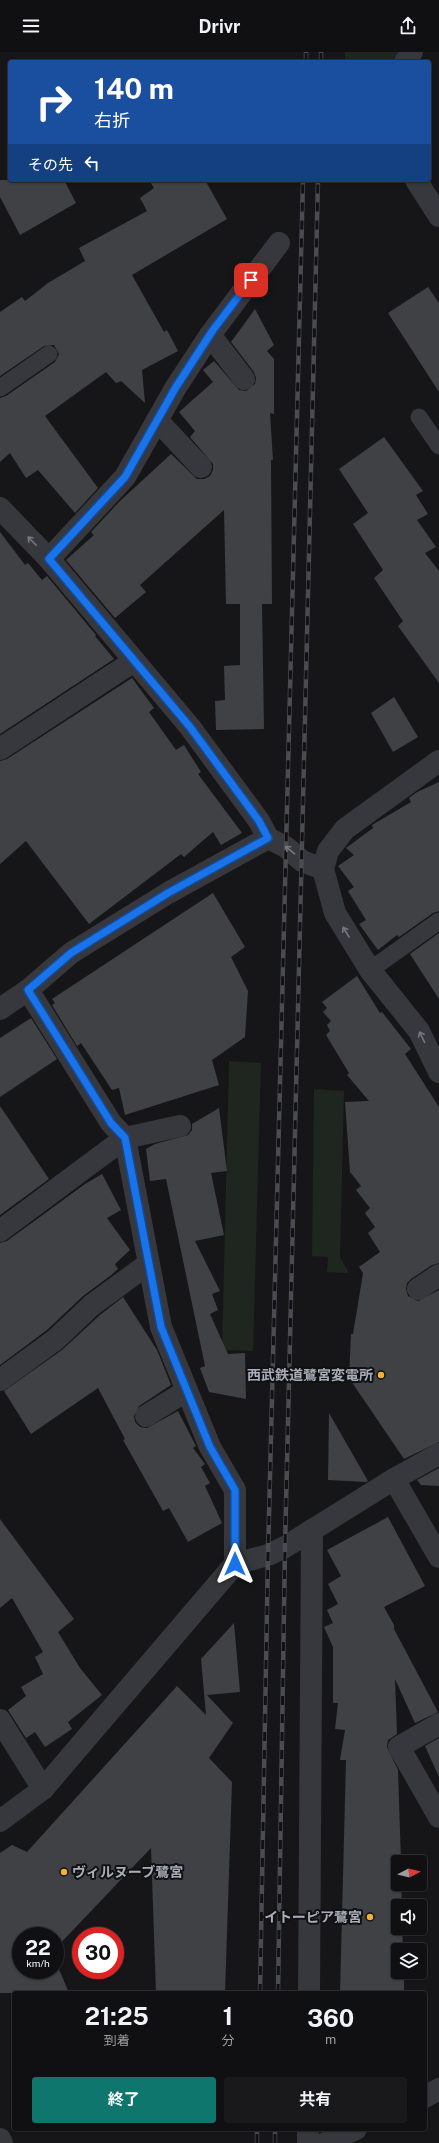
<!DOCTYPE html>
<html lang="ja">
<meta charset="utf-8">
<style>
body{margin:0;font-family:"Public Sans","Noto Sans JP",sans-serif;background:#19191b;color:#f1f3f6;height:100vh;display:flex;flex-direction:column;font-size:15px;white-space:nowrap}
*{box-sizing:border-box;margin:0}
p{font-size:13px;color:#9c9d9f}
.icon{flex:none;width:22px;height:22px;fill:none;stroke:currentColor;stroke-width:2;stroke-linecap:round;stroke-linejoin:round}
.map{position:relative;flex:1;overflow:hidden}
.drawer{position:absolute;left:12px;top:1939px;width:415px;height:140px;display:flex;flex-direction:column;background:#101012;border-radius:4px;box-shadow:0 1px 3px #0004,0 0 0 1px #303032}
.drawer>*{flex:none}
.top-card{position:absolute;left:8px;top:8px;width:423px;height:122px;border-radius:4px;box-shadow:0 1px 3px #0004,0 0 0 1px #303032;background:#1a4fa0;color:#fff;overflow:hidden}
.needle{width:26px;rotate:83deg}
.fabs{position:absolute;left:391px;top:1803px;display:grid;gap:8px}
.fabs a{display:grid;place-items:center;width:36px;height:36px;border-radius:4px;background:#101012;box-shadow:0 1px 3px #0004,0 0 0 1px #303032;font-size:20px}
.speed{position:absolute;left:12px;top:1875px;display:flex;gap:8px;font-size:20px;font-weight:700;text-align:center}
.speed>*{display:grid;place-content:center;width:52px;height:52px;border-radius:50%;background:#101012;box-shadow:0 1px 3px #0004,0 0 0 1px #303032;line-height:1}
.speed small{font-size:10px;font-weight:400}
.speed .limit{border:6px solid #d22;background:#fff;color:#111}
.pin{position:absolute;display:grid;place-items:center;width:34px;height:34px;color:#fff;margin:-17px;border-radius:8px;box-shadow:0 2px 6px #0006}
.me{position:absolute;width:44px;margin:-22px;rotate:0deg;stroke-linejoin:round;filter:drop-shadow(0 0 3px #0008)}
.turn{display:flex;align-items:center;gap:14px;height:84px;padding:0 20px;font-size:18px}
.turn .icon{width:52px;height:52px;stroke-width:2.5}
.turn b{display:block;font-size:28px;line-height:34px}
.then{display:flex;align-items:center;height:38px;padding:0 20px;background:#0003;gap:8px;font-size:15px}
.eta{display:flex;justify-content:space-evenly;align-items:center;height:68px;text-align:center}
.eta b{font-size:24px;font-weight:700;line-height:28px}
.cta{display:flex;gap:8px;margin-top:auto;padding:8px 20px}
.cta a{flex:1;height:46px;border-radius:4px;background:#0f766e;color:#fff;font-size:16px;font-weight:700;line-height:46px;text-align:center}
.cta a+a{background:#19191b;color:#f1f3f6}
header{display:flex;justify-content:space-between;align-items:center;height:52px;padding:0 20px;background:#101012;font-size:18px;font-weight:700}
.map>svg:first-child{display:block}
.green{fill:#1e261f}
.building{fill:#404145}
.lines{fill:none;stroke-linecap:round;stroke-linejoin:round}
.lane{stroke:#37383d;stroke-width:17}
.street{stroke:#37383d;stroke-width:22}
.rail-casing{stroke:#4a4c52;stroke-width:4.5}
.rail{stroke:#111113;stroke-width:3;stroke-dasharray:9;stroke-linecap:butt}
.oneway{stroke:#757881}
.route-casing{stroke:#114b97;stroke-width:10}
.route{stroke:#1a73e8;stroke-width:7}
.poi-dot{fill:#f2b134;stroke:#111113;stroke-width:1.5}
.labels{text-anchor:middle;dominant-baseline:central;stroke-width:4;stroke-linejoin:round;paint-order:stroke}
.poi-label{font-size:14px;font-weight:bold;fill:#a8adb8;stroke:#111113;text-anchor:end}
</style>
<header><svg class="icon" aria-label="menu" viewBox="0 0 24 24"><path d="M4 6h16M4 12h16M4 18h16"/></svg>Drivr<svg class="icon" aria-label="share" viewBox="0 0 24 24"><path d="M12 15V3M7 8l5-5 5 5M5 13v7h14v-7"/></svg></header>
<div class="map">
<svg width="439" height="2091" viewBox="0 0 439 2091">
<rect width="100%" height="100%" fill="#161618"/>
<g class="green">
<path d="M345,0H399L391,10H345Z"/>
<path d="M229,1009L261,1011L253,1299L222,1298Z"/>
<path d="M314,1037L344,1039L340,1205L349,1221L327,1220L328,1205L312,1204Z"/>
</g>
<g class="building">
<path d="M0,128H64L76,151L20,183L0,145Z"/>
<path d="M149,128H205L227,167L132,223L164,280L167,278L178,299L142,318L145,351L121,329L116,331L106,320L45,364L98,436L75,461L38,418L26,426L10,401L0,410V346L6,344L55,310L59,302L54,293L44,294L0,324V260L22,245L25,249L48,231L85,209L79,196L147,159L140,146L154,136Z"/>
<path d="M428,235L439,251V340L388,261Z"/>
<path d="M255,257L274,293L267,299L274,307V362L270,361L273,408H271L272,552H262L264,677L216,678L215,649L225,648L224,614L240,613V552H226L224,458L140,533L146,540L115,566L66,508L94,483L91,480L120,449L171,402L197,427H204L210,424L213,418V412L190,385L195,379L179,360L213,330L203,318L214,309L239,338L246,339L255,332L256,326L254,320L231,290Z"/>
<path d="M384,385L423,439L416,443L428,462L417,468L436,495L425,501L439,519V631L398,574L403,569L374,526L383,518L353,472L368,461L339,417Z"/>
<path d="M0,480L25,513L28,511L42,528L47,524L96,583L95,584L114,607L0,682Z"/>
<path d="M132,626L154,656L149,660L176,698L184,693L201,720L198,722L242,781L221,793L213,780L184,805L181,802L89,872L26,789L0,812V709L7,707Z"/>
<path d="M394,645L418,685L393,700L371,661Z"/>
<path d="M439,730V859L433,861L399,885L397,883L378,898L359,872L366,868L348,839L354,835L338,814L354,803L346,796L373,776L372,773L411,750L409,746L417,740Z"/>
<path d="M213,841L245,895L231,905L248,939L245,985L212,1008L219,1033L125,1063L119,1036L112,1038L81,991L77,994L52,953L55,951L52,947Z"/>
<path d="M439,881V947L410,902Z"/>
<path d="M357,924L380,961L382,960L411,997L405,1002L439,1055V1211L432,1213L411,1227L407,1231L406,1237L408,1244L418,1249L439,1238V1390L404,1407L349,1326L351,1282H353L363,1221L359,1215L380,1200L368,1181L375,1175L365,1161L370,1156L356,1138L361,1134L350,1120L345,1050L369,1049L347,1023L349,1021L326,983L330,979L327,973L331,969L323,960L327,956L322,950Z"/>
<path d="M31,966L57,1007L0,1045V986Z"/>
<path d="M0,1054L49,1127L0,1163Z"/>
<path d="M219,1056L227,1119L211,1121L224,1183L195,1189L220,1239L212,1242L218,1258L210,1262L228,1302L245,1301L246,1347L209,1340L200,1316L205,1314L166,1127L150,1129L146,1097L155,1092L188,1083L192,1078V1072Z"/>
<path d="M102,1122L121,1158L107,1166L130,1198L115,1212L118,1217L110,1224L83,1244L47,1278L0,1313V1191L7,1189L85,1132Z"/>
<path d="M123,1245L157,1298L171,1333L139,1354L134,1364L135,1370L140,1375L147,1376L178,1359L196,1394L193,1396L205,1412L201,1415L210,1431L205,1434L222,1471L188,1490L169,1456L163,1459L123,1388L125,1387L98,1336L31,1382L4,1339L62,1298L100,1263Z"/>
<path d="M329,1361L368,1429L366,1430L328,1428Z"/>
<path d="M439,1416V1434L421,1433L417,1428Z"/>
<path d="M388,1465L425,1534L384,1555L394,1573V1577L438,1660L415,1671L395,1627L397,1682L388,1688L387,1695L398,1718L401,1810H398V1832H401L402,1854H398V1876H402L403,1898H398V1920H404V1941H340L346,1708H340L345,1678L335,1677L338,1651H333V1595L324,1575L333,1571L327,1558L338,1552L328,1532L341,1524L327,1498Z"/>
<path d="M0,1467L74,1567L58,1580L80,1616L102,1643L68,1670L72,1677L45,1695L35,1680L26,1686L8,1658L26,1644L21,1635L43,1622L35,1605L43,1600L12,1546L0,1556Z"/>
<path d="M234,1571L240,1640L207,1643L233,1671L209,1706L232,1730L225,1941H156L151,1796L55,1897V1884H21V1918H55V1908L69,1941H0V1801L12,1793L27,1800L177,1634L206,1663L201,1607Z"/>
<path d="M439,1686V1725L425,1694Z"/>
</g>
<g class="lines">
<g class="lane">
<path d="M0,336L49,302"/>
<path d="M419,365L439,394"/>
<path d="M370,918L439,869"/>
</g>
<g class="street">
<path d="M405,10L412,0"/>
<path d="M416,128L439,164"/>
<path d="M210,283L244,327"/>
<path d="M157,368L201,415"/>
<path d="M0,456L49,507L190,675L259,769L268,786L286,795L302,809L323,817"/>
<path d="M49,507L125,425L176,335L210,283L279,191"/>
<path d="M0,697L134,609"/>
<path d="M439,709L345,777L328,799L323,817L335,861L370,918L419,979L439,1020"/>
<path d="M28,938L111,1071L125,1086L161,1275L210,1395L235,1438V1512"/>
<path d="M0,957L28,938L71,901L168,841L268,786"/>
<path d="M0,1179L125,1086L180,1074"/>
<path d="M418,1237L439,1223"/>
<path d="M0,1328L55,1288L92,1253L148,1212"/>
<path d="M146,1364L186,1339"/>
<path d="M394,1427L439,1505"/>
<path d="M0,1668L43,1737"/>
<path d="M439,1672L399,1695L439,1765"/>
<path d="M0,1769L43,1737L235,1512L268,1503L285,1495L394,1427L439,1402"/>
<path d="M309,1941L312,1478"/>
<path d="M425,2045L439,2037"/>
<path d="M0,2087L2,2091"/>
<path d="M308,2091V2077"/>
<path d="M325,2091L356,2077"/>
</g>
<defs>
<g id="rail">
<path d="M306,10V0"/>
<path d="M321,10V0"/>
<path d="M260,1941L268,1503L303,128"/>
<path d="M278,1941L285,1495L318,128"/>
<path d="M257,2091V2077"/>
<path d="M275,2091V2077"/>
</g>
</defs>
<use href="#rail" class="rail-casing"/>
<use href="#rail" class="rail"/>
</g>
<defs><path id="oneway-shaft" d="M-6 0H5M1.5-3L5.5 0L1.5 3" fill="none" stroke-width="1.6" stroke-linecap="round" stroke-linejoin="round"/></defs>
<g class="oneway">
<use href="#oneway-shaft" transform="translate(32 489) rotate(-135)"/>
<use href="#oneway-shaft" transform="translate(290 798) rotate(-141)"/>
<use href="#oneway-shaft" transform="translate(346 880) rotate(-122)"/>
<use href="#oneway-shaft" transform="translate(422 985) rotate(-116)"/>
</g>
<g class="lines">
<defs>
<path id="route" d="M235,1512V1438L210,1395L161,1275L125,1086L111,1071L28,938L71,901L168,841L268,786L259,769L190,675L49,507L125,425L176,335L213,278L251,228"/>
</defs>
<use href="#route" class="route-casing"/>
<use href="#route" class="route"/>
</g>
<g class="poi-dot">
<circle cx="381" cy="1323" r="4"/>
<circle cx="64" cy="1820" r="4"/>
<circle cx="370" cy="1865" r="4"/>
</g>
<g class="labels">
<g class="poi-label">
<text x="373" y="1323">西武鉄道鷺宮変電所</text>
<text x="72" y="1820" text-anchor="start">ヴィルヌーブ鷺宮</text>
<text x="362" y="1865">イトーピア鷺宮</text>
</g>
</g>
</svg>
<div class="fabs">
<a><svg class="needle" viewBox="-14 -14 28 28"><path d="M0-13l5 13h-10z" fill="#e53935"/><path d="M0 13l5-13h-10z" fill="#9c9d9f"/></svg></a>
<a><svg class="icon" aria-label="sound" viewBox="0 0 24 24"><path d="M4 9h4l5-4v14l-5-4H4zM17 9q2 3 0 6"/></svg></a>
<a><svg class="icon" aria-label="layers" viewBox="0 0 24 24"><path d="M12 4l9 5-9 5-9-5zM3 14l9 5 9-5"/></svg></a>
</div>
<div class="speed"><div>22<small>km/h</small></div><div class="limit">30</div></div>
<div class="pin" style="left:251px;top:228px;background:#d93025"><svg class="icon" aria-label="arrive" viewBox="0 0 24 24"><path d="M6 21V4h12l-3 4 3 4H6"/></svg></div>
<svg class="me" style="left:235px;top:1512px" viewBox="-20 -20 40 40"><path d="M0-17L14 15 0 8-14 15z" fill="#1a73e8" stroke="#fff" stroke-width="4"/></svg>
<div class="top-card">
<div class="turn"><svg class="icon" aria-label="right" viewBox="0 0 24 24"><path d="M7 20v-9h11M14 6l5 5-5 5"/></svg><div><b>140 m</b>右折</div></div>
<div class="then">その先<svg class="icon" aria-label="left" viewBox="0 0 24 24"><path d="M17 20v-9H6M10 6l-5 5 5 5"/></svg></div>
</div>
<section class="drawer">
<div class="eta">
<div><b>21:25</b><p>到着</p></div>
<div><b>1</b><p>分</p></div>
<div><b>360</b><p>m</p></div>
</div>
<div class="cta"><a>終了</a><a>共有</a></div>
</section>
</div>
